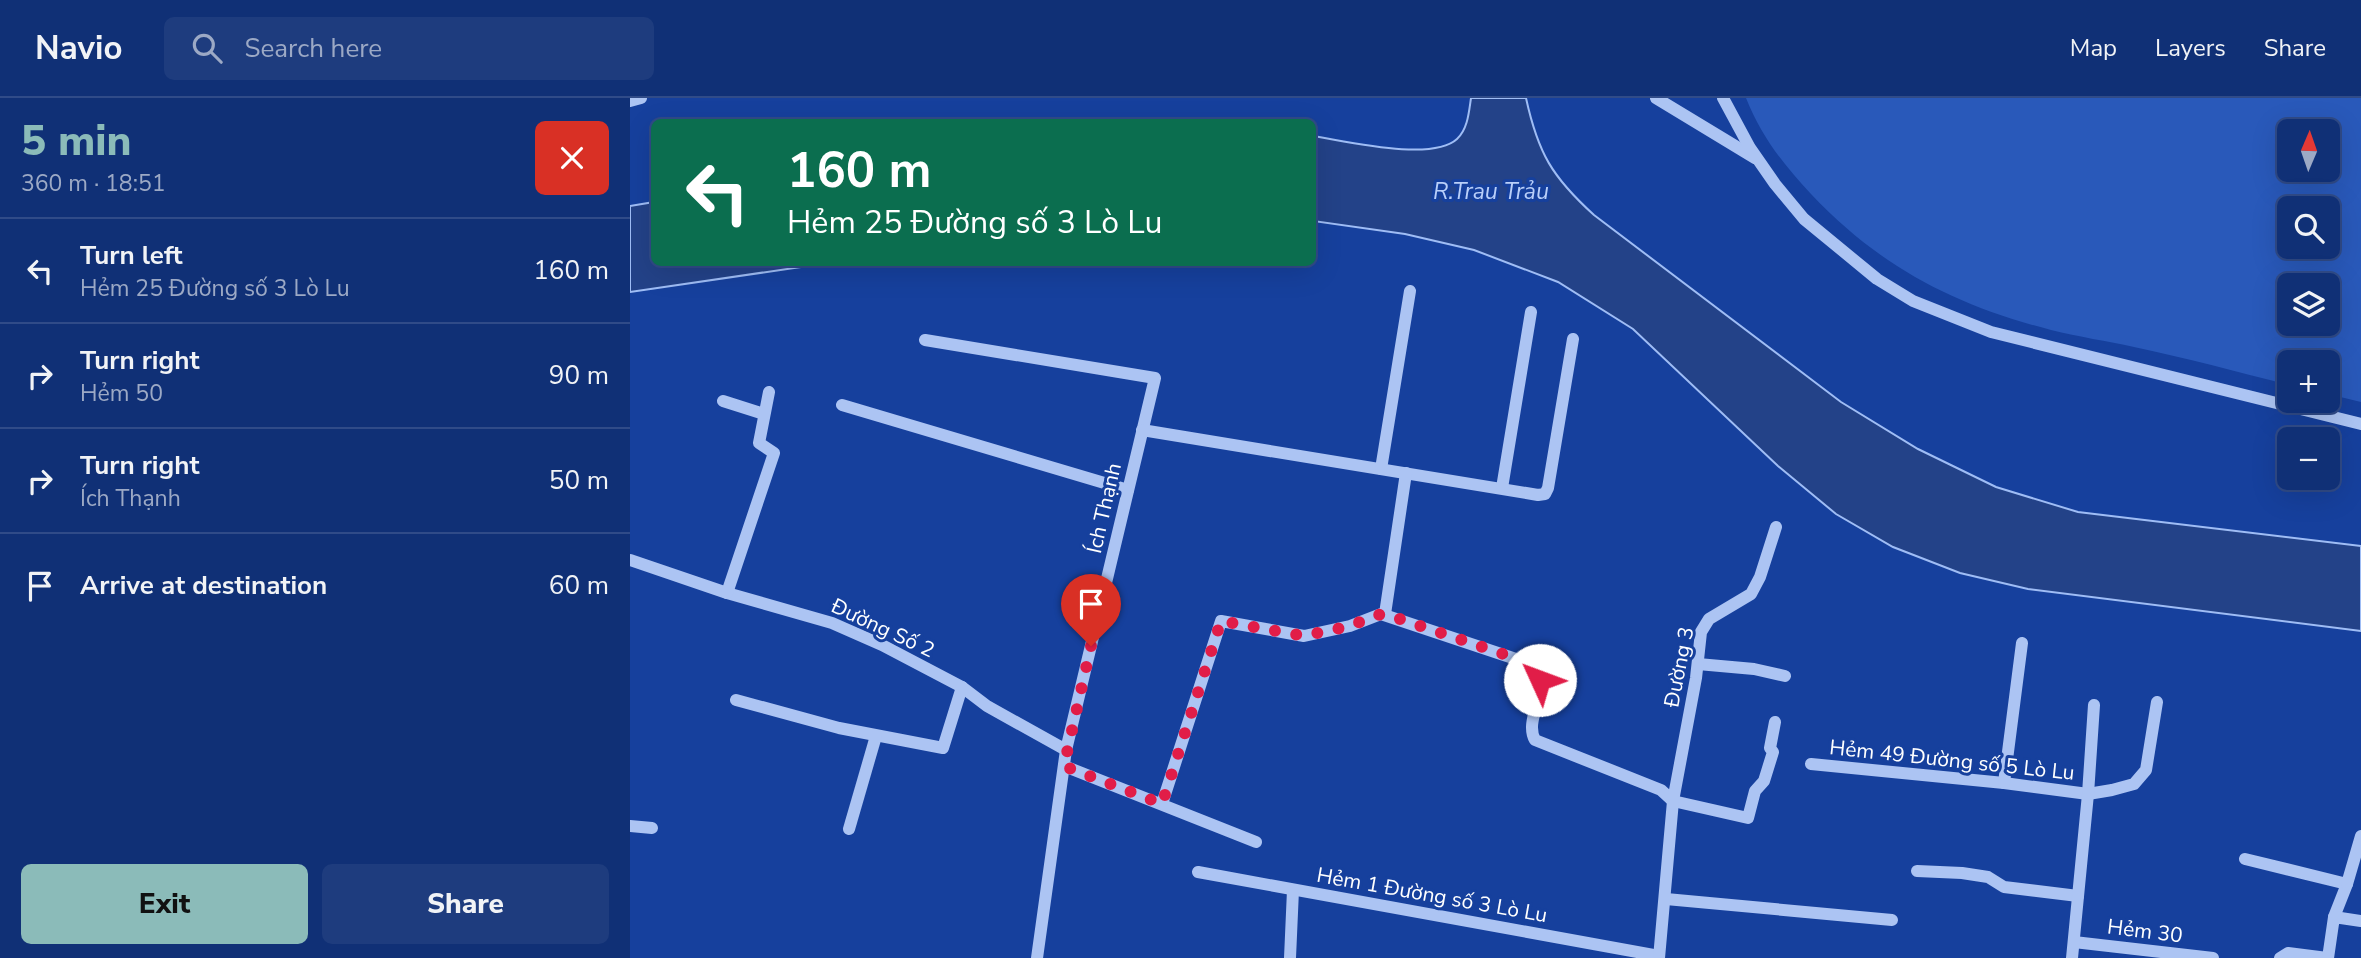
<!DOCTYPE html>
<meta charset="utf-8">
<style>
body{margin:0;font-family:"Nunito Sans",sans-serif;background:#1e3c7e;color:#f1f3f6;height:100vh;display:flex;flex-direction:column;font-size:26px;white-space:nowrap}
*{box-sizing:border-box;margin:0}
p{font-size:23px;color:#9ca9c5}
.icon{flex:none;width:38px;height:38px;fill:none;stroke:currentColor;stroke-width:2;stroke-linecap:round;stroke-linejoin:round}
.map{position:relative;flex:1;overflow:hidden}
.sheet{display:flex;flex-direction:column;background:#103076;width:630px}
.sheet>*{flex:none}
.banner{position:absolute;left:21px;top:21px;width:665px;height:147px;border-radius:10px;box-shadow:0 7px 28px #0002,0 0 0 2px #304b88;background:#0b6e4f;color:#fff;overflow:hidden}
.needle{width:46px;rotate:2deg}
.controls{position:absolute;left:1647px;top:21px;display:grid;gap:14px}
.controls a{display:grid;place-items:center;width:63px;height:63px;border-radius:10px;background:#103076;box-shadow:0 7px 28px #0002,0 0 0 2px #304b88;font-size:35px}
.pin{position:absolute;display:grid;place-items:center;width:60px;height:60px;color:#fff;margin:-72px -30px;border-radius:50% 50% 50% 0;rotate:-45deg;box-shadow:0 0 7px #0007}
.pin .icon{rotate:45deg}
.me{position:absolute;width:77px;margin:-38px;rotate:313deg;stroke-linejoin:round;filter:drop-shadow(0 0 5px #0008)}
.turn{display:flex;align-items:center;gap:24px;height:147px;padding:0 21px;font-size:32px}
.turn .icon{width:91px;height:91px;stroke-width:2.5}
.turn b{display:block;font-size:49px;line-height:60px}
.round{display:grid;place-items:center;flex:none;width:74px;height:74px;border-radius:10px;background:#1e3c7e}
.summary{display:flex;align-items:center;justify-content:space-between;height:119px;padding:0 21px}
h1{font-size:42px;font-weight:800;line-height:52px;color:#8bbbb9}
.button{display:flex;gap:14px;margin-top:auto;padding:14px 21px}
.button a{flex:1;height:80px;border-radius:10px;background:#8bbbb9;color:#111;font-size:28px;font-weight:800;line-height:80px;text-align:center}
.button a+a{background:#1e3c7e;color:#f1f3f6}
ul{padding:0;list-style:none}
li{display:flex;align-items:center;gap:21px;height:105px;padding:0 21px;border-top:2px solid #304b88}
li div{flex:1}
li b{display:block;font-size:26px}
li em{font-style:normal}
header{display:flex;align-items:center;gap:42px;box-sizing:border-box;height:98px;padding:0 35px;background:#103076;border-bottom:2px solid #304b88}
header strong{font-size:33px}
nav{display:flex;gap:38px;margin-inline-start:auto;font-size:24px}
.search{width:490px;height:63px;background:#1e3c7e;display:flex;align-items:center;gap:18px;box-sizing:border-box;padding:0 24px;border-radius:10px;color:#9ca9c5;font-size:26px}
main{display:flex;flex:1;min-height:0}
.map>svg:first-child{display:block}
.green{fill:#2959ba;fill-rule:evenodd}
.water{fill:#234288;stroke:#9fbdf5;stroke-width:2}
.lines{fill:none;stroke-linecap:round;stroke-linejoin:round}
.minor{stroke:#acc4f3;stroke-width:12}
.route{stroke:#e11d48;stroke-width:12;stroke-dasharray:0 21.6}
.labels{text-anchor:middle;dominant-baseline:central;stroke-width:6;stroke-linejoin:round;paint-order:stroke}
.street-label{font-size:21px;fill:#fff;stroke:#16409d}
.water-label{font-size:23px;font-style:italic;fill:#b9cff9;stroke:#16409d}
</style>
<header>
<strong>Navio</strong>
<div class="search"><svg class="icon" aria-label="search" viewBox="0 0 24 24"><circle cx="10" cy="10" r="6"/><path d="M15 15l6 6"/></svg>Search here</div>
<nav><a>Map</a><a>Layers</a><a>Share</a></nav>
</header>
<main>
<section class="sheet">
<div class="summary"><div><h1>5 min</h1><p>360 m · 18:51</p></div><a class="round" style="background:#d93025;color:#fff"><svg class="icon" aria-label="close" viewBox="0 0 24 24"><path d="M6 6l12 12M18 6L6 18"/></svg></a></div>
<ul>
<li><svg class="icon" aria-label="left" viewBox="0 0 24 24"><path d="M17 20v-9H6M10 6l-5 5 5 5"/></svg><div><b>Turn left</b><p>Hẻm 25 Đường số 3 Lò Lu</p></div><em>160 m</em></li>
<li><svg class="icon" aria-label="right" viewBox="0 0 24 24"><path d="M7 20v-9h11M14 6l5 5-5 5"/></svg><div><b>Turn right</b><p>Hẻm 50</p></div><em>90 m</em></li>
<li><svg class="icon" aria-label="right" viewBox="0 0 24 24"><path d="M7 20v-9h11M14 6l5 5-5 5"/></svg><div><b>Turn right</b><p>Ích Thạnh</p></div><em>50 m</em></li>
<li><svg class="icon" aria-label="arrive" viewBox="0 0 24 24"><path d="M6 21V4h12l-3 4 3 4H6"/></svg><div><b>Arrive at destination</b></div><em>60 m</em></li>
</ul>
<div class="button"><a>Exit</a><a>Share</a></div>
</section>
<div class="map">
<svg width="1731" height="860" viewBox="0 0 1731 860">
<rect width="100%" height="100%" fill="#16409d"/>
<path class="green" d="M1116,0H1731V304L1698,296V264H1659V287C1608,274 1556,260 1504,249C1477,243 1449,239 1421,232C1324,207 1250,169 1181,96C1153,66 1131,38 1116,0ZM1659,33H1698V72H1659ZM1659,110H1698V149H1659ZM1659,187H1698V226H1659Z"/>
<g class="water">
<path d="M841,0H896C908,55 922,79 964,117L1211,304L1288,351L1366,389L1448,414L1731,448V533L1398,491L1330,475L1263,449L1206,416L1148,368L1003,231L928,184L844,152L775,136L683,123V38C716,43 802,64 827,41C838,31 839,13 841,0Z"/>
<path d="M493,20H549L583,24H455Z"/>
<path d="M24,104V164L198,165L0,194V108Z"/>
</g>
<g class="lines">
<g class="minor">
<path d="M1026,0L1125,60"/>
<path d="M1093,0L1120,50L1145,86L1174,121L1247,181L1283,203L1361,234L1731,326"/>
<path d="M0,3L11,0"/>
<path d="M295,242L525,280L436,652L407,860"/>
<path d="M93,303L134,316"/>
<path d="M212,307L498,392"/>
<path d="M512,332L908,397L915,396L918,390L943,241"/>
<path d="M751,371L780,193"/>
<path d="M872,390L901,214"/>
<path d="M0,462L97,495L202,525L252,547L332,589L357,608L436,652"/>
<path d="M97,495L144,355L129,345L139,294"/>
<path d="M755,516L776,375"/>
<path d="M1068,566L1124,571L1155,578"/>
<path d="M106,602L209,630L313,650L332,589"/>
<path d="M1181,666L1374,685L1458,696L1482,692L1504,686L1516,672L1527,604"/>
<path d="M434,668L626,744"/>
<path d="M1374,685L1392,545"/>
<path d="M1043,703L1118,720L1125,693L1134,683L1143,654L1140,650L1145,624"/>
<path d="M532,706L591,523L674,538L720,528L751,516L904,567C922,591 893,621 905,642L1031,692L1043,703"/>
<path d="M0,728L22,730"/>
<path d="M219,731L246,638"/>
<path d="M1615,761L1717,786L1704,819"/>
<path d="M1287,773L1332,775L1358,779L1374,789L1448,798"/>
<path d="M568,774L1029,858"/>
<path d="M1717,786L1731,738"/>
<path d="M1036,801L1262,822"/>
<path d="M1444,844L1583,860"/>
<path d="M660,860L663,792"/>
<path d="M1029,860L1043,703L1066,580L1071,534L1079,521L1121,496L1130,479L1146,429"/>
<path d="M1442,860L1458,696L1464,607"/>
<path d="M1650,860L1658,855L1697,860"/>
<path d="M1698,860L1704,819L1731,823"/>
</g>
</g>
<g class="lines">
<path class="route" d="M461,548L434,668L532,706L591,523L674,538L720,528L747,517L755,516L900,565L906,569L910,582"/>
</g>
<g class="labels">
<g class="street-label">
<text transform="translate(474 410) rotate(-77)">Ích Thạnh</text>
<text transform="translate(253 530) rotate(25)">Đường Số 2</text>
<text transform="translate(1049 569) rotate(-79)">Đường 3</text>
<text transform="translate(1322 662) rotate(6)">Hẻm 49 Đường số 5 Lò Lu</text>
<text transform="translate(802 797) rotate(10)">Hẻm 1 Đường số 3 Lò Lu</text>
<text transform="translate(1515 833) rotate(7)">Hẻm 30</text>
</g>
<g class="water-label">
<text x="861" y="93">R.Trau Trảu</text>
</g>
</g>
</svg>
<div class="controls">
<a><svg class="needle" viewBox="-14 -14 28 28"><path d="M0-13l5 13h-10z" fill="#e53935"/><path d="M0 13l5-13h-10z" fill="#9ca9c5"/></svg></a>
<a><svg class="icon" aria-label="search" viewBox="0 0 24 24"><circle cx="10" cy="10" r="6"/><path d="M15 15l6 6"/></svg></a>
<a><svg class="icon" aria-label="layers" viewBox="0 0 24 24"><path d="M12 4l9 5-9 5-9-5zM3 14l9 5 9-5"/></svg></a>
<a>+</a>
<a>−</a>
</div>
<div class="pin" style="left:461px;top:548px;background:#d93025"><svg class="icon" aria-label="arrive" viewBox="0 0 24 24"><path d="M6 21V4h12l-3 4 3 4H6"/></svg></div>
<svg class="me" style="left:910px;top:582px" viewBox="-20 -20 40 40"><circle r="19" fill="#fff"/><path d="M0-13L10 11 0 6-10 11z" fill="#e11d48"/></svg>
<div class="banner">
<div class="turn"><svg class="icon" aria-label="left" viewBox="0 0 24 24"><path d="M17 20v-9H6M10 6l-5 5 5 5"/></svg><div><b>160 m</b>Hẻm 25 Đường số 3 Lò Lu</div></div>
</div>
</div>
</main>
